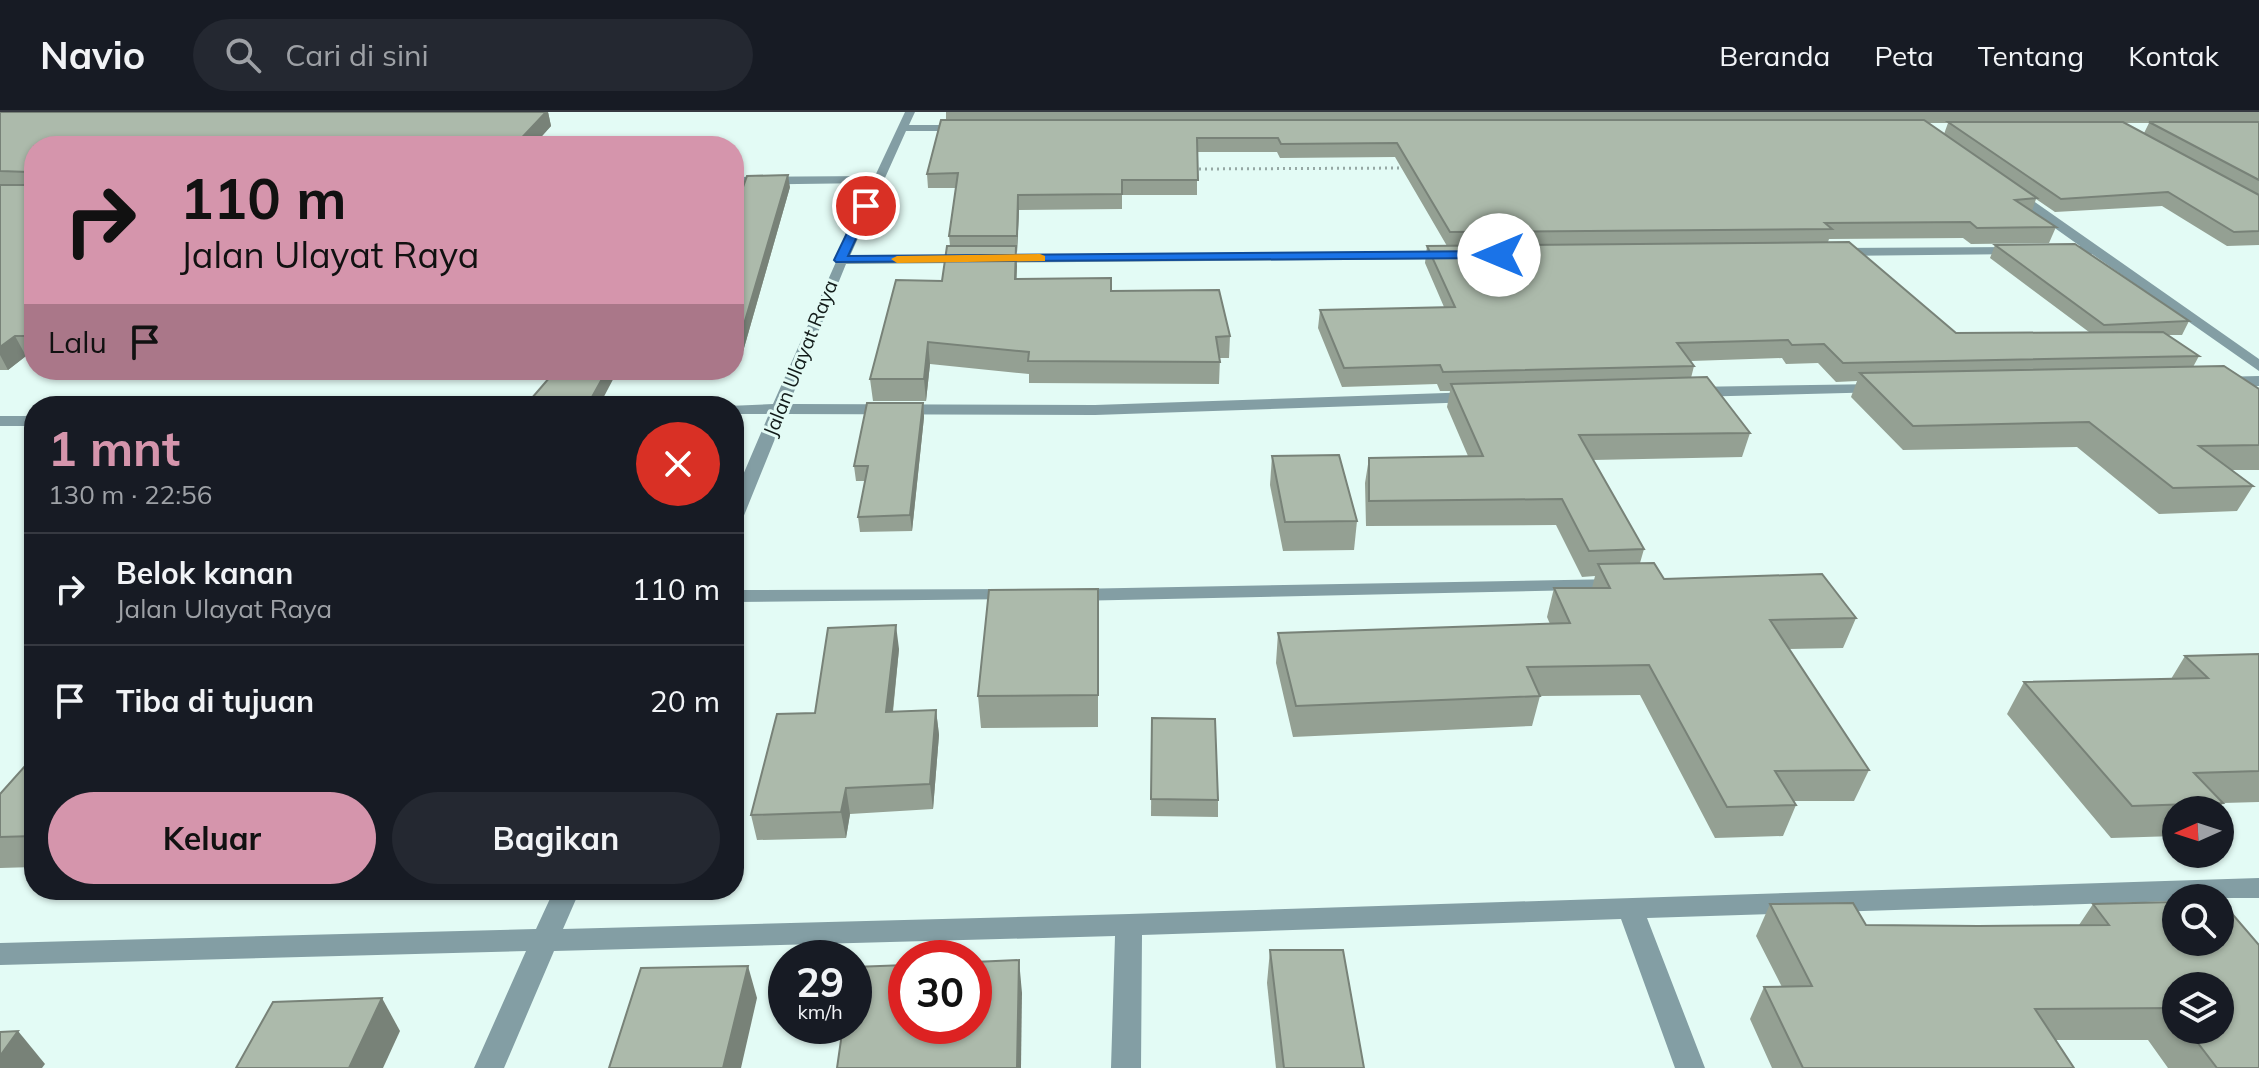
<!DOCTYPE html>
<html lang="id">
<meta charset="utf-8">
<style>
body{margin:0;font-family:Mulish,sans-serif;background:#242831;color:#f1f3f6;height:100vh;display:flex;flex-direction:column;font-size:30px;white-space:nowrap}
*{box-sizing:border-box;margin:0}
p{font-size:26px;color:#9ea1a6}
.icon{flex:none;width:44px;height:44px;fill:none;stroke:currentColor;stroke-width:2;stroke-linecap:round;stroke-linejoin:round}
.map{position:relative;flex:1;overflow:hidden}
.side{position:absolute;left:24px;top:284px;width:720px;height:504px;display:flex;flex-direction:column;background:#171b24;border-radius:32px;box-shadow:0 2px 6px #0004}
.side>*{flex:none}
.banner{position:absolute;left:24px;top:24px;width:720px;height:244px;border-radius:32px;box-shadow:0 2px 6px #0004;background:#d595ac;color:#111;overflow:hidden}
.needle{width:52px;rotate:267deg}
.controls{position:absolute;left:2162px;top:684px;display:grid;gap:16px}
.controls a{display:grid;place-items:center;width:72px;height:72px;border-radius:50%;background:#171b24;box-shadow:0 2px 6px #0004;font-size:40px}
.speed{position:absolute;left:768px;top:828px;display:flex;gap:16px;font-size:40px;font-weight:700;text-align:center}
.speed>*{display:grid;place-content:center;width:104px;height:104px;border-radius:50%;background:#171b24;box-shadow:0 2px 6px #0004;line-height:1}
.speed small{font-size:20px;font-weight:400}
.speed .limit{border:12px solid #d22;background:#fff;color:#111}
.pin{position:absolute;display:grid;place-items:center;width:68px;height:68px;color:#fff;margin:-34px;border:4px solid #fff;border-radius:50%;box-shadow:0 2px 8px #0007}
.me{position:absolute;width:88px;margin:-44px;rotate:270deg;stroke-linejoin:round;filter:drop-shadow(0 0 6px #0008)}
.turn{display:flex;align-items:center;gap:28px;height:168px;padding:0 24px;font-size:36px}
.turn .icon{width:104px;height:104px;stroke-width:2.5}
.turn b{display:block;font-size:56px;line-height:68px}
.then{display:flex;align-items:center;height:76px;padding:0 24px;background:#0003;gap:16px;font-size:30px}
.round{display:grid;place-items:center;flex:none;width:84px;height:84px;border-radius:42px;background:#242831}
.overview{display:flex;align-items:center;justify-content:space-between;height:136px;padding:0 24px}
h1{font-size:48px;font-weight:700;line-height:60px;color:#d595ac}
.cta{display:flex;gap:16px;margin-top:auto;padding:16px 24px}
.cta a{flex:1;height:92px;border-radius:48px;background:#d595ac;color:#111;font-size:32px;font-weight:700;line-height:92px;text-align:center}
.cta a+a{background:#242831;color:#f1f3f6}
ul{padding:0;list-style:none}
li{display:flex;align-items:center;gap:24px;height:112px;padding:0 24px;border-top:2px solid #363941}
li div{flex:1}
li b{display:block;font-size:30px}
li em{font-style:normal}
header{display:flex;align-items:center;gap:48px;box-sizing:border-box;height:112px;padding:0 40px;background:#171b24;border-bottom:2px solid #363941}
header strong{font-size:38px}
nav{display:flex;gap:44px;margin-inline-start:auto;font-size:28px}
.search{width:560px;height:72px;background:#242831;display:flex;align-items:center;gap:20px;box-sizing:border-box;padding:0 28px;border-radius:44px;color:#9ea1a6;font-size:30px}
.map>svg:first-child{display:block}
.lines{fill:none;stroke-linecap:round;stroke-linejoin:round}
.path{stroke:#96a8a4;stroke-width:3;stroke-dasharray:2 4;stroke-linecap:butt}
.minor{fill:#839ea4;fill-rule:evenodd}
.wall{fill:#94a093;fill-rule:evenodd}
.shaded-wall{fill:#788278}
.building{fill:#acbaab;stroke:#788278;stroke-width:2}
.route{fill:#1a73e8;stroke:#114b97;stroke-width:2}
.slow{fill:#f59e0b}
.labels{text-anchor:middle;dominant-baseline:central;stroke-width:6;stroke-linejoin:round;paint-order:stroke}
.far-street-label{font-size:20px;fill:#121b19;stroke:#e3fbf5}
</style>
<header>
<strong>Navio</strong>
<div class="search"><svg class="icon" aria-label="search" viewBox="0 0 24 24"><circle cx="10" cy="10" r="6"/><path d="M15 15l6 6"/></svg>Cari di sini</div>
<nav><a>Beranda</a><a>Peta</a><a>Tentang</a><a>Kontak</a></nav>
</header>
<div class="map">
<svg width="2259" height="956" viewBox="0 0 2259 956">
<rect width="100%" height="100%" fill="#e3fbf5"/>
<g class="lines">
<path class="path" d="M1193,57L1407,56"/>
<g class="minor">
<path d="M905,0H915L909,13H963L968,16L963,19H906L850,144L1450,139L1457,143L1450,147L846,152L789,292L1095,293L1475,280L1483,285L1475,290L1095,303L785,302L743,406L734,412V384L769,302H734V294H728L773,292L871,71L734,73V65L875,64Z"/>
<path d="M2007,76H2015L2259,247V259L2092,142L2053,141V135L2080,134L2007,82Z"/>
<path d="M2018,135L2023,136V142L1834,144L1827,140L1834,136Z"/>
<path d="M2259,264V274L2219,275L2211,270L2219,265Z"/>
<path d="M1879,272L1887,277L1885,280L1691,285L1683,280L1691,275Z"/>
<rect x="0" y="304" width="34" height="10"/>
<path d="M1619,467L1626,469L1629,473L1626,477L1071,489L1061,483L1071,477Z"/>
<path d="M1015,477L1022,479L1025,483L1022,487L734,490V478Z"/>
<path d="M2259,766V786H2176V789L1647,806L1705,956H1675L1621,807L1142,823L1141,956H1111L1115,824L554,839L504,956H474L526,839L0,853V831L536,817L554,778H580L563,817L1129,802Z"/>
</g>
</g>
<g class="wall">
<path d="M0,0H548L551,14L533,34H34V244H26L8,258H0Z"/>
<path d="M946,0H2259V133L2227,134L2162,94L2055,100L2036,87L2032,99L2056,115L2049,131L1971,132L1963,126L1829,127L1828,130L1956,221L2089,220L1990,146L1995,133L2189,209L2182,223H2168L2199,244L2193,255L2259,277V358H2232L2253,374L2237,399L2159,402L2077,335L1903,338L1851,285L1857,269L1836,270L1818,251L1786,252L1782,246L1691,249L1694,254L1691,266L1750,321L1742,345L1593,348L1644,437L1640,451L1664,467L1856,506L1843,536L1789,537L1869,658L1854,689H1794L1796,693L1783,724L1715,726L1640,583L1540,584L1532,614L1293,625L1276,551L1278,521L1550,512L1547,505L1554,476H1592L1595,464L1582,465L1556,413L1366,414L1365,371L1369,346L1468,344L1447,295L1450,279H1440L1437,272L1342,275L1318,216L1320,198L1444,195L1425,151L1427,134H1447L1395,45L1280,46L1277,40H1197V83H1122V97L1019,98L1017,140H1016V167L1111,179L1230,224L1229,246H1220L1219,272L1029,271V262L930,252L926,289H873L870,267L942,169L950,134L949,124L956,76H928L927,62L946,8ZM1928,11H1948L1944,22ZM2124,11H2149L2144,21Z"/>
<path d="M790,75L740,250L734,249V100Z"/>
<path d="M923,291L924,305L912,419L860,420L858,405L865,369H856L854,354Z"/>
<path d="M1272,344L1357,409L1354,438L1283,439L1270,373Z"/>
<path d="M1098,477V615L981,616L978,584Z"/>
<path d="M899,537L893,600L936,598L939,623L933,697L850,702L846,726L757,728L751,703L815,601Z"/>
<path d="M2259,542V690L2223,691L2218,698H2176V724L2111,726L2007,602L2024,570L2171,567L2185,544Z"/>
<path d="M1152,606L1218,688V705L1151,704Z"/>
<path d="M34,644V755L0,756V682Z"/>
<path d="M1770,792L1866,813H2079L2093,792L2259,956H2168L2148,928H2056L2074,956H1772L1750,907L1764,875H1782L1756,824ZM2176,874L2220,918H2176Z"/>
<path d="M1270,838L1364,956H1276L1267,871Z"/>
</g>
<g class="shaded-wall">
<path d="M546,0H548L551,14L533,34H514Z"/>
<path d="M788,63L790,75L740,250L737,236Z"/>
<path d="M1018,83L1019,98L1017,140V124Z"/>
<path d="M1016,134L1017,154L1016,188L1015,167Z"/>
<path d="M15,224L26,244L8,258L0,243V235Z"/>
<path d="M928,230L930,252L926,289L924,267Z"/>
<path d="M607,258H618L599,294H587Z"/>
<path d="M923,291L924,305L912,419L910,403Z"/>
<path d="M896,513L899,537L890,625L886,600Z"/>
<path d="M936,598L939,623L933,697L930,672Z"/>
<path d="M846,676L850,702L846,726L841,700Z"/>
<path d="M1019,848L1022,881L1021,956H1017Z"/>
<path d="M748,854L757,886L741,956H723Z"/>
<path d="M382,886L400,919L383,956H349Z"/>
<path d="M18,919L45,952L42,956H0V944Z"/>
</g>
<g class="building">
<path d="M0,0H546L514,34H34V224H15L0,235V73H25L28,70V60L0,59Z"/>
<path d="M941,8H1924L2037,86L2015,88L2056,115L1977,116L1970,110L1825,111L1832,117L1450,120L1397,31L1281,32L1278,26H1197L1198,68H1122V82L1018,83L1017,124H949L958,61L927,62Z"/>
<path d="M1948,10H2123L2259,83V119L2234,120L2168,80L2061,87Z"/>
<path d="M2149,10H2259V68Z"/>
<path d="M788,63L737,236H734V100L747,64Z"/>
<path d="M1849,130L1956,221L2163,220L2199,244L1843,251L1824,232L1792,233L1788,228L1677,231L1694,254L1443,260L1440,253L1344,256L1320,198L1455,195L1427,134Z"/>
<path d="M2075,132L2189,209L2104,213L1995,133Z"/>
<path d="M947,134H1016L1015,167L1111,166V179L1219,178L1230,224L1216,225L1220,250L1028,249L1029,240L928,230L924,267H870L896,168L942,169Z"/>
<path d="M2224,254L2259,277V333L2199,334L2253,374L2173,376L2089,310L1913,314L1860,261Z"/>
<path d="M556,258H607L587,294H525Z"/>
<path d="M1707,265L1750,321L1579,323L1644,437L1589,439L1562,387L1369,389V346L1483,344L1451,272Z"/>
<path d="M867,291H923L910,403L858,405L868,354H854Z"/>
<path d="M1339,343L1357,409L1285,410L1272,344Z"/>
<path d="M1654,451L1664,467L1822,462L1856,506L1770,508L1869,658L1775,659L1796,693L1727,695L1649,553L1527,555L1540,584L1296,594L1278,521L1570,511L1554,476H1610L1598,452Z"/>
<path d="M1098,477V583L978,584L989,478Z"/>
<path d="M896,513L886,600L936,598L930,672L846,676L841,700L751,703L777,602L815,601L828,516Z"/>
<path d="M2259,542V659L2194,661L2223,691L2132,694L2024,570L2208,566L2185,544Z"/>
<path d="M1152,606L1215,607L1218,688L1151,687Z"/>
<path d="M34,644V724L0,725V682Z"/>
<path d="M2176,790V830H2220V790H2222L2259,833V956H2217L2188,918H2220V874H2176V902L2172,896L2035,897L2074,956H1803L1764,875L1812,874L1770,792L1853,791L1866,813L1978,814L2109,813L2093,792Z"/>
<path d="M1270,838H1343L1364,956H1284Z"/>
<path d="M1019,848L1017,956H837L843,914H854V855L906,853V914H974V850Z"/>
<path d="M748,854L723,956H609L641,856Z"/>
<path d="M382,886L349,956H236L273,890Z"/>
<path d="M18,919L0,944V920Z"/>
</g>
<path class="route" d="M866,90L871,94L848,144L1499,139L1505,143L1499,146L836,150L834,148L860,94Z"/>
<path class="slow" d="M1040,142L1045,144V149L897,151L891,147L897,144Z"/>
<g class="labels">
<g class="far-street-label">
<text transform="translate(800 246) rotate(-68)">Jalan Ulayat Raya</text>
</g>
</g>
</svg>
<div class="controls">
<a><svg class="needle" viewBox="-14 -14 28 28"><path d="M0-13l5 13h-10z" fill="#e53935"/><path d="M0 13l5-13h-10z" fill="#9ea1a6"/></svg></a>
<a><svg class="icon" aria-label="search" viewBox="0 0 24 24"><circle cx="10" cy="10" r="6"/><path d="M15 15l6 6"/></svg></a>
<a><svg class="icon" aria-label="layers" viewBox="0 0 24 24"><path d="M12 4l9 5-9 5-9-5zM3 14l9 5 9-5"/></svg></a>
</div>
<div class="speed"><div>29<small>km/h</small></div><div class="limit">30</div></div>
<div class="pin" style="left:866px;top:94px;background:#d93025"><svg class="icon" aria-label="arrive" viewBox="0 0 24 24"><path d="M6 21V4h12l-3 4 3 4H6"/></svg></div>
<svg class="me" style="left:1499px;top:143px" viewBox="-20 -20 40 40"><circle r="19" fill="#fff"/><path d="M0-13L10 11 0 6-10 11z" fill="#1a73e8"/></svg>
<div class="banner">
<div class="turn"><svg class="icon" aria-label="right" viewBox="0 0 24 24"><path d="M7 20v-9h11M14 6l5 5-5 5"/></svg><div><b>110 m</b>Jalan Ulayat Raya</div></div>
<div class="then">Lalu<svg class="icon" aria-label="arrive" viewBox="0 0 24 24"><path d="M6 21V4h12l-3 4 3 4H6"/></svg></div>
</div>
<section class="side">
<div class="overview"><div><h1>1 mnt</h1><p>130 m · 22:56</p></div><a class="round" style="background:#d93025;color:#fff"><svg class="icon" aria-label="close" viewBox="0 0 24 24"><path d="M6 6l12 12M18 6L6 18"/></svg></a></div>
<ul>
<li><svg class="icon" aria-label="right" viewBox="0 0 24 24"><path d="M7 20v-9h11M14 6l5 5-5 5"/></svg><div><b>Belok kanan</b><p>Jalan Ulayat Raya</p></div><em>110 m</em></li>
<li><svg class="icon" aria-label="arrive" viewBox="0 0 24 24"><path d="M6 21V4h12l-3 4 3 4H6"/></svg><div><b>Tiba di tujuan</b></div><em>20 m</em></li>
</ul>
<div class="cta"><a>Keluar</a><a>Bagikan</a></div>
</section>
</div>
